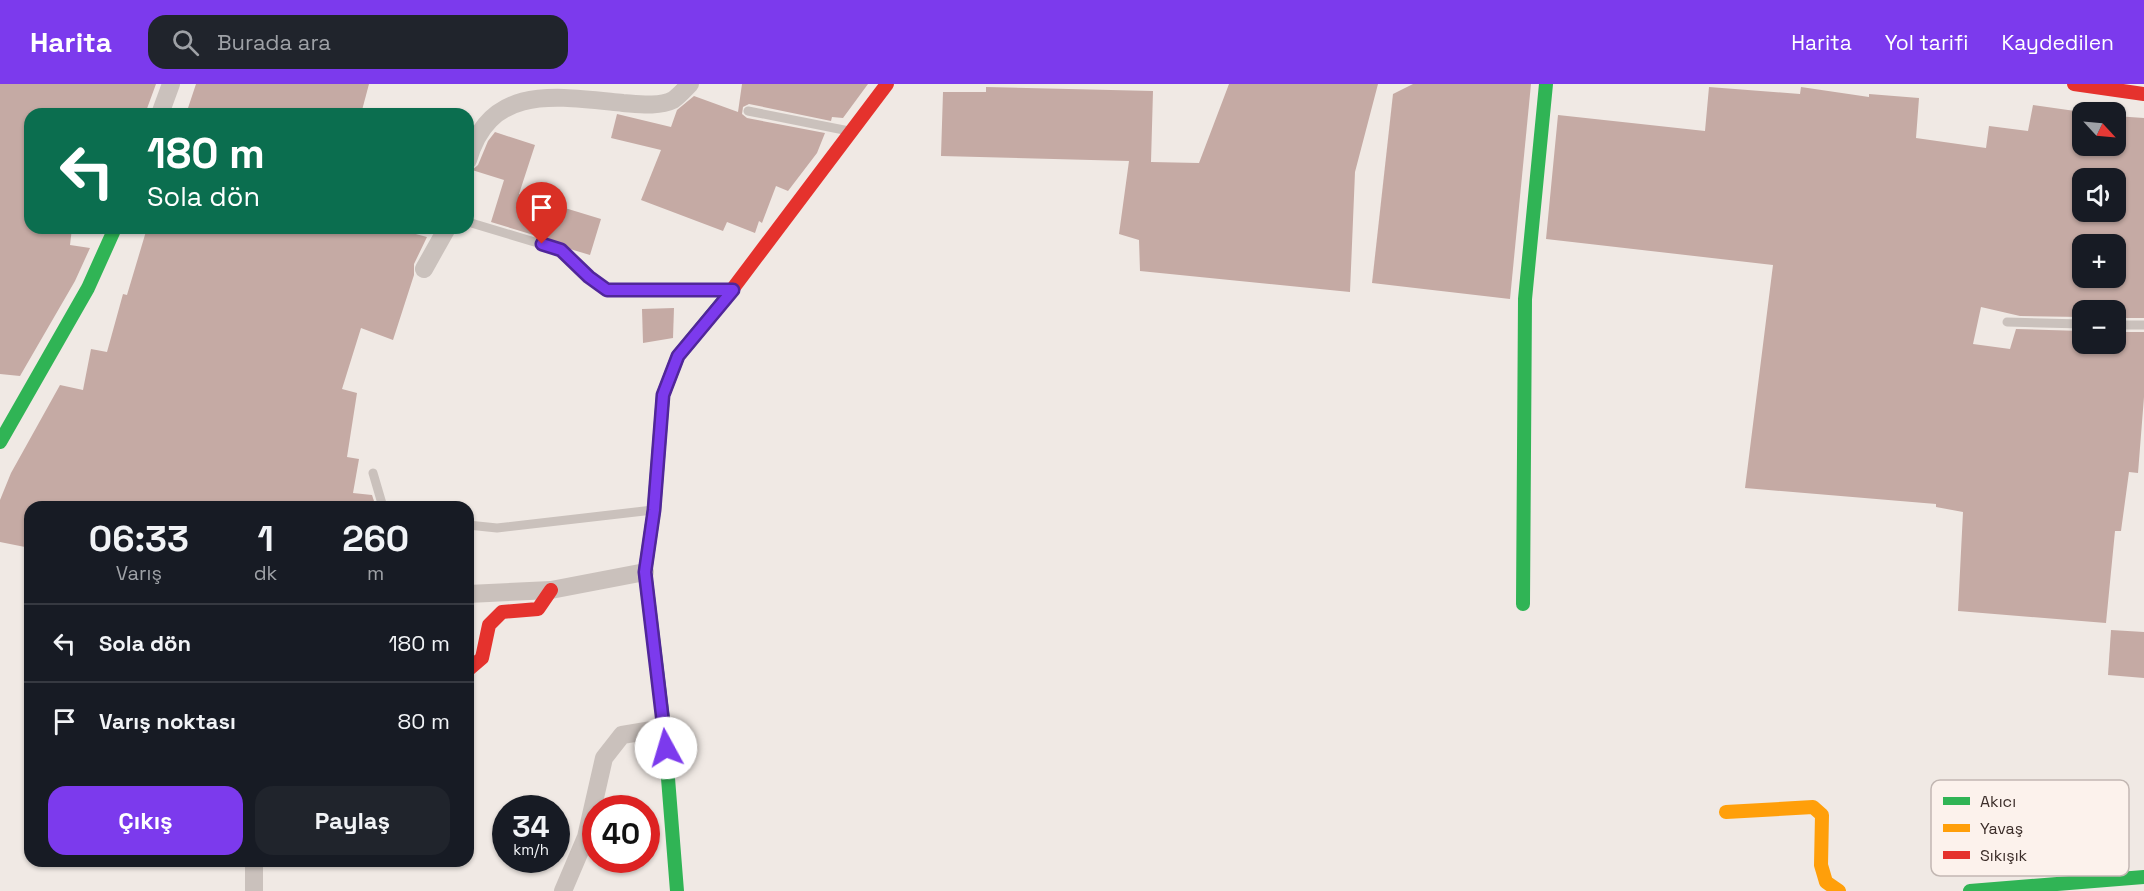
<!DOCTYPE html>
<html lang="tr">
<meta charset="utf-8">
<style>
body{margin:0;font-family:"Space Grotesk",sans-serif;background:#20242c;color:#f1f3f6;height:100vh;display:flex;flex-direction:column;font-size:22px;white-space:nowrap}
*{box-sizing:border-box;margin:0}
p{font-size:20px;color:#9ea1a6}
.icon{flex:none;width:33px;height:33px;fill:none;stroke:currentColor;stroke-width:2;stroke-linecap:round;stroke-linejoin:round}
.map{position:relative;flex:1;overflow:hidden}
.sheet{position:absolute;left:24px;top:417px;width:450px;height:366px;display:flex;flex-direction:column;background:#171b24;border-radius:18px;box-shadow:0 2px 4px #0004}
.sheet>*{flex:none}
.top-card{position:absolute;left:24px;top:24px;width:450px;height:126px;border-radius:18px;box-shadow:0 2px 4px #0004;background:#0b6e4f;color:#fff;overflow:hidden}
.needle{width:39px;rotate:116deg}
.tools{position:absolute;left:2072px;top:18px;display:grid;gap:12px}
.tools a{display:grid;place-items:center;width:54px;height:54px;border-radius:12px;background:#171b24;box-shadow:0 2px 4px #0004;font-size:30px}
.speed{position:absolute;left:492px;top:711px;display:flex;gap:12px;font-size:30px;font-weight:700;text-align:center}
.speed>*{display:grid;place-content:center;width:78px;height:78px;border-radius:50%;background:#171b24;box-shadow:0 2px 4px #0004;line-height:1}
.speed small{font-size:15px;font-weight:400}
.speed .limit{border:9px solid #d22;background:#fff;color:#111}
.pin{position:absolute;display:grid;place-items:center;width:51px;height:51px;color:#fff;margin:-62px -26px;border-radius:50% 50% 50% 0;rotate:-45deg;box-shadow:0 0 6px #0007}
.pin .icon{rotate:45deg}
.me{position:absolute;width:66px;margin:-33px;rotate:354deg;stroke-linejoin:round;filter:drop-shadow(0 0 4px #0008)}
.turn{display:flex;align-items:center;gap:21px;height:126px;padding:0 24px;font-size:27px}
.turn .icon{width:78px;height:78px;stroke-width:2.5}
.turn b{display:block;font-size:42px;line-height:51px}
.eta{display:flex;justify-content:space-evenly;align-items:center;height:102px;text-align:center}
.eta b{font-size:36px;font-weight:800;line-height:42px}
.action{display:flex;gap:12px;margin-top:auto;padding:12px 24px}
.action a{flex:1;height:69px;border-radius:18px;background:#7c3aed;color:#fff;font-size:24px;font-weight:800;line-height:69px;text-align:center}
.action a+a{background:#20242c;color:#f1f3f6}
ul{padding:0;list-style:none}
li{display:flex;align-items:center;gap:18px;height:78px;padding:0 24px;border-top:2px solid #363941}
li div{flex:1}
li b{display:block;font-size:22px}
li em{font-style:normal}
header{display:flex;align-items:center;gap:36px;box-sizing:border-box;height:84px;padding:0 30px;background:#7c3aed;color:#fff}
header strong{font-size:28px}
nav{display:flex;gap:33px;margin-inline-start:auto;font-size:21px}
.search{width:420px;height:54px;background:#20242c;display:flex;align-items:center;gap:15px;box-sizing:border-box;padding:0 21px;border-radius:18px;color:#9ea1a6;font-size:22px}
.map>svg:first-child{display:block}
.building{fill:#c5aaa4;fill-rule:evenodd}
.lines{fill:none;stroke-linecap:round;stroke-linejoin:round}
.lane{stroke:#cac1bc;stroke-width:9}
.street{stroke:#cac1bc;stroke-width:18}
.fast{stroke:#30b455;stroke-width:14}
.slow{stroke:#ff9f0a;stroke-width:14}
.jam{stroke:#e5322d;stroke-width:14}
.route-casing{stroke:#51269a;stroke-width:15}
.route{stroke:#7c3aed;stroke-width:10}
.key{fill:#fcf2ec;stroke:#c2b7b2;stroke-width:1.5}
.key-label{font-size:16px;fill:#3b2d29}
</style>
<header>
<strong>Harita</strong>
<div class="search"><svg class="icon" aria-label="search" viewBox="0 0 24 24"><circle cx="10" cy="10" r="6"/><path d="M15 15l6 6"/></svg>Burada ara</div>
<nav><a>Harita</a><a>Yol tarifi</a><a>Kaydedilen</a></nav>
</header>
<div class="map">
<svg width="2144" height="807" viewBox="0 0 2144 807">
<rect width="100%" height="100%" fill="#f0e9e4"/>
<g class="building">
<path d="M0,0H156L145,30H30V144H72L70,161L90,164L75,197L20,292L0,290Z"/>
<path d="M196,0H369L361,30H186Z"/>
<path d="M742,0H868L843,34L832,33L831,37L749,20L743,23L742,30L747,34L825,49L817,69L788,107L776,102L762,139L759,137L755,149L727,138L723,147L641,116L661,66L611,54L617,30L671,43L677,26L694,12L738,28Z"/>
<path d="M1229,0H1378L1355,88L1350,208L1140,187L1139,156L1119,150L1129,77L941,72L943,8H986V3L1153,7L1151,78L1199,79Z"/>
<path d="M1413,0H1531L1510,215L1372,199L1393,10Z"/>
<path d="M1709,3L1800,10L1801,3L1869,13V10L1919,14L1916,54L1986,64L1989,42L2028,47L2033,21L2082,28V62H2115V32L2144,34V234H2115V226H2082V233L2020,232L1981,223L1973,260L2010,265L2016,245L2082,247V260H2115V248H2144V313L2138,389L2129,388L2121,447H2115L2106,539L1958,527L1963,428L1936,423V420L1745,404L1773,181L1546,155L1558,31L1705,47ZM2082,94H2115V128H2082ZM2082,160H2115V194H2082Z"/>
<path d="M495,48L535,61L519,110L601,135L590,171L570,165L563,160L491,138L504,96L472,86L478,81L488,57Z"/>
<path d="M147,144H393L427,153L414,180V191L393,256L361,244L342,305L357,309L347,373L359,375L353,409L372,411L376,423H30V464L0,458V416L11,389L60,301L83,306L91,265L107,268L123,210L127,211Z"/>
<path d="M674,224L673,254L643,259L642,225Z"/>
<path d="M2111,546L2144,548V594L2108,591Z"/>
</g>
<g class="lines">
<g class="lane">
<path d="M748,27L849,47"/>
<path d="M468,138L561,166L589,193L607,206H727"/>
<path d="M2007,238L2082,240"/>
<path d="M2115,241H2144"/>
<path d="M373,389L383,423"/>
<path d="M468,441L497,444L653,426"/>
</g>
<g class="street">
<path d="M160,30L171,0"/>
<path d="M468,76C490,0 554,12 623,19C638,20 659,23 673,16C679,12 685,5 690,0"/>
<path d="M424,185L447,144"/>
<path d="M468,510L551,506L645,488"/>
<path d="M254,807V777"/>
<path d="M563,807L586,753L604,674L622,651L664,644"/>
</g>
<g class="fast">
<path d="M0,358L88,204L115,144"/>
<path d="M1523,520L1525,215L1546,0"/>
<path d="M677,807L664,644L645,488L654,426L663,311L678,272L725,215"/>
<path d="M1970,807L2144,793"/>
</g>
<path class="slow" d="M1726,728L1813,723L1822,731L1821,781L1826,798L1839,807"/>
<g class="jam">
<path d="M2074,0L2144,10"/>
<path d="M725,215L887,0"/>
<path d="M468,586L482,574L489,541L502,528L538,525L551,506"/>
</g>
</g>
<g class="lines">
<defs>
<path id="route" d="M542,160L561,166L589,193L607,206H733L678,272L663,311L654,426L645,488L666,664"/>
</defs>
<use href="#route" class="route-casing"/>
<use href="#route" class="route"/>
</g>
<rect x="1931" y="696" width="198" height="96" rx="9" class="key"/>
<rect x="1943" y="713" width="27" height="8" fill="#30b455"/>
<rect x="1943" y="740" width="27" height="8" fill="#ff9f0a"/>
<rect x="1943" y="767" width="27" height="8" fill="#e5322d"/>
<g class="key-label">
<text x="1980" y="723">Akıcı</text>
<text x="1980" y="750">Yavaş</text>
<text x="1980" y="777">Sıkışık</text>
</g>
</svg>
<div class="tools">
<a><svg class="needle" viewBox="-14 -14 28 28"><path d="M0-13l5 13h-10z" fill="#e53935"/><path d="M0 13l5-13h-10z" fill="#9ea1a6"/></svg></a>
<a><svg class="icon" aria-label="sound" viewBox="0 0 24 24"><path d="M4 9h4l5-4v14l-5-4H4zM17 9q2 3 0 6"/></svg></a>
<a>+</a>
<a>−</a>
</div>
<div class="speed"><div>34<small>km/h</small></div><div class="limit">40</div></div>
<div class="pin" style="left:542px;top:160px;background:#d93025"><svg class="icon" aria-label="arrive" viewBox="0 0 24 24"><path d="M6 21V4h12l-3 4 3 4H6"/></svg></div>
<svg class="me" style="left:666px;top:664px" viewBox="-20 -20 40 40"><circle r="19" fill="#fff"/><path d="M0-13L10 11 0 6-10 11z" fill="#7c3aed"/></svg>
<div class="top-card">
<div class="turn"><svg class="icon" aria-label="left" viewBox="0 0 24 24"><path d="M17 20v-9H6M10 6l-5 5 5 5"/></svg><div><b>180 m</b>Sola dön</div></div>
</div>
<section class="sheet">
<div class="eta">
<div><b>06:33</b><p>Varış</p></div>
<div><b>1</b><p>dk</p></div>
<div><b>260</b><p>m</p></div>
</div>
<ul>
<li><svg class="icon" aria-label="left" viewBox="0 0 24 24"><path d="M17 20v-9H6M10 6l-5 5 5 5"/></svg><div><b>Sola dön</b></div><em>180 m</em></li>
<li><svg class="icon" aria-label="arrive" viewBox="0 0 24 24"><path d="M6 21V4h12l-3 4 3 4H6"/></svg><div><b>Varış noktası</b></div><em>80 m</em></li>
</ul>
<div class="action"><a>Çıkış</a><a>Paylaş</a></div>
</section>
</div>
